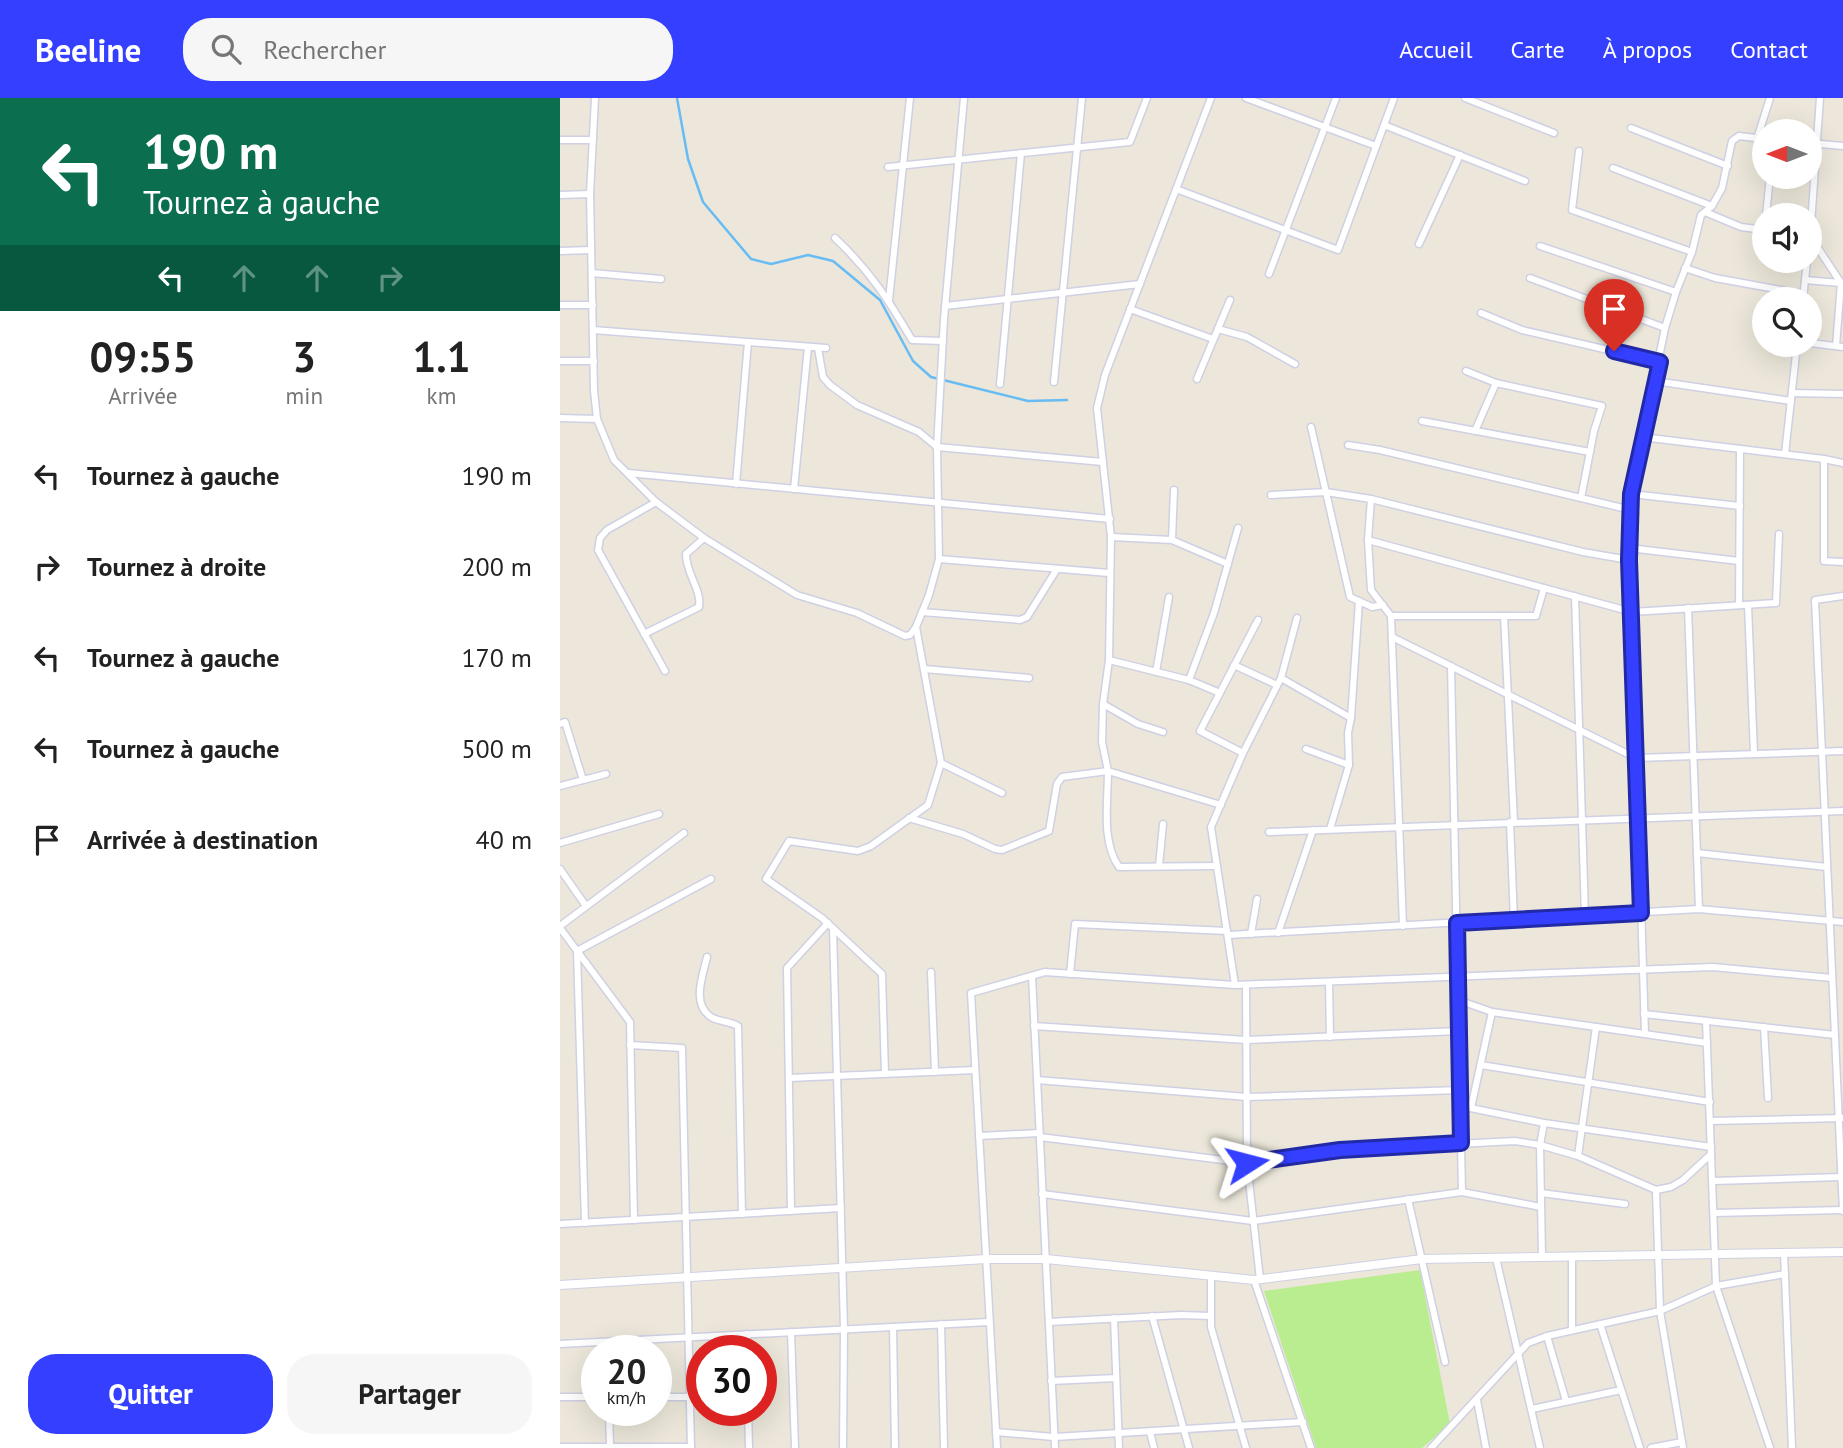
<!DOCTYPE html>
<html lang="fr">
<meta charset="utf-8">
<style>
body{margin:0;font-family:"PT Sans",sans-serif;background:#f6f6f6;color:#222;height:100vh;display:flex;flex-direction:column;font-size:26px;white-space:nowrap}
*{box-sizing:border-box;margin:0}
p{font-size:23px;color:#767676}
.icon{flex:none;width:38px;height:38px;fill:none;stroke:currentColor;stroke-width:2;stroke-linecap:round;stroke-linejoin:round}
.map{position:relative;flex:1;overflow:hidden}
.details{display:flex;flex-direction:column;background:#fff;width:560px}
.details>*{flex:none}
.guide{background:#0b6e4f;color:#fff;overflow:hidden}
.needle{width:46px;rotate:270deg}
.fabs{position:absolute;left:1192px;top:21px;display:grid;gap:14px}
.fabs a{display:grid;place-items:center;width:70px;height:70px;border-radius:50%;background:#fff;box-shadow:0 7px 28px #0002;font-size:35px}
.speed{position:absolute;left:21px;top:1237px;display:flex;gap:14px;font-size:35px;font-weight:700;text-align:center}
.speed>*{display:grid;place-content:center;width:91px;height:91px;border-radius:50%;background:#fff;box-shadow:0 7px 28px #0002;line-height:1}
.speed small{font-size:18px;font-weight:400}
.speed .limit{border:10px solid #d22;background:#fff;color:#111}
.pin{position:absolute;display:grid;place-items:center;width:60px;height:60px;color:#fff;margin:-72px -30px;border-radius:50% 50% 50% 0;rotate:-45deg;box-shadow:0 0 7px #0007}
.pin .icon{rotate:45deg}
.me{position:absolute;width:77px;margin:-38px;rotate:81deg;stroke-linejoin:round;filter:drop-shadow(0 0 5px #0008)}
.turn{display:flex;align-items:center;gap:24px;height:147px;padding:0 28px;font-size:32px}
.turn .icon{width:91px;height:91px;stroke-width:2.5}
.turn b{display:block;font-size:49px;line-height:60px}
.lanes{display:flex;align-items:center;height:66px;padding:0 28px;background:#0003;justify-content:center;gap:35px;direction:ltr}
.lanes .off{opacity:.35}
.eta{display:flex;justify-content:space-evenly;align-items:center;height:119px;text-align:center}
.eta b{font-size:42px;font-weight:700;line-height:49px}
.primary-button{display:flex;gap:14px;margin-top:auto;padding:14px 28px}
.primary-button a{flex:1;height:80px;border-radius:28px;background:#343fff;color:#fff;font-size:28px;font-weight:700;line-height:80px;text-align:center}
.primary-button a+a{background:#f6f6f6;color:#222}
ul{padding:0;list-style:none}
li{display:flex;align-items:center;gap:21px;height:91px;padding:0 28px}
li div{flex:1}
li b{display:block;font-size:26px}
li em{font-style:normal}
header{display:flex;align-items:center;gap:42px;box-sizing:border-box;height:98px;padding:0 35px;background:#343fff;color:#fff}
header strong{font-size:33px}
nav{display:flex;gap:38px;margin-inline-start:auto;font-size:24px}
.search{width:490px;height:63px;background:#f6f6f6;display:flex;align-items:center;gap:18px;box-sizing:border-box;padding:0 24px;border-radius:28px;color:#767676;font-size:26px}
main{display:flex;flex:1;min-height:0}
.map>svg:first-child{display:block}
.pitch{fill:#b9ed8f}
.lines{fill:none;stroke-linecap:round;stroke-linejoin:round}
.stream{stroke:#68bcf3;stroke-width:2.5}
.minor-casing{stroke:#cfd0e3;stroke-width:9}
.tertiary-casing{stroke:#cfd0e3;stroke-width:10}
.minor{stroke:#fff;stroke-width:6}
.tertiary{stroke:#fff;stroke-width:8}
.route-casing{stroke:#2229a6;stroke-width:18}
.route{stroke:#343fff;stroke-width:12}
</style>
<header>
<strong>Beeline</strong>
<div class="search"><svg class="icon" aria-label="search" viewBox="0 0 24 24"><circle cx="10" cy="10" r="6"/><path d="M15 15l6 6"/></svg>Rechercher</div>
<nav><a>Accueil</a><a>Carte</a><a>À propos</a><a>Contact</a></nav>
</header>
<main>
<section class="details">
<div class="guide">
<div class="turn"><svg class="icon" aria-label="left" viewBox="0 0 24 24"><path d="M17 20v-9H6M10 6l-5 5 5 5"/></svg><div><b>190 m</b>Tournez à gauche</div></div>
<div class="lanes"><svg class="icon" aria-label="left" viewBox="0 0 24 24"><path d="M17 20v-9H6M10 6l-5 5 5 5"/></svg><svg class="icon off" aria-label="ahead" viewBox="0 0 24 24"><path d="M12 20V5M6 11l6-6 6 6"/></svg><svg class="icon off" aria-label="ahead" viewBox="0 0 24 24"><path d="M12 20V5M6 11l6-6 6 6"/></svg><svg class="icon off" aria-label="right" viewBox="0 0 24 24"><path d="M7 20v-9h11M14 6l5 5-5 5"/></svg></div>
</div>
<div class="eta">
<div><b>09:55</b><p>Arrivée</p></div>
<div><b>3</b><p>min</p></div>
<div><b>1.1</b><p>km</p></div>
</div>
<ul>
<li><svg class="icon" aria-label="left" viewBox="0 0 24 24"><path d="M17 20v-9H6M10 6l-5 5 5 5"/></svg><div><b>Tournez à gauche</b></div><em>190 m</em></li>
<li><svg class="icon" aria-label="right" viewBox="0 0 24 24"><path d="M7 20v-9h11M14 6l5 5-5 5"/></svg><div><b>Tournez à droite</b></div><em>200 m</em></li>
<li><svg class="icon" aria-label="left" viewBox="0 0 24 24"><path d="M17 20v-9H6M10 6l-5 5 5 5"/></svg><div><b>Tournez à gauche</b></div><em>170 m</em></li>
<li><svg class="icon" aria-label="left" viewBox="0 0 24 24"><path d="M17 20v-9H6M10 6l-5 5 5 5"/></svg><div><b>Tournez à gauche</b></div><em>500 m</em></li>
<li><svg class="icon" aria-label="arrive" viewBox="0 0 24 24"><path d="M6 21V4h12l-3 4 3 4H6"/></svg><div><b>Arrivée à destination</b></div><em>40 m</em></li>
</ul>
<div class="primary-button"><a>Quitter</a><a>Partager</a></div>
</section>
<div class="map">
<svg width="1283" height="1350" viewBox="0 0 1283 1350">
<rect width="100%" height="100%" fill="#ece7da"/>
<path class="pitch" d="M860,1172L890,1326L862,1350H756L704,1193Z"/>
<g class="lines">
<path class="stream" d="M117,0L128,61L143,104L191,161L211,166L248,157L273,163L320,202L353,263L371,279L468,303L507,302"/>
<defs>
<g id="minor">
<path d="M35,0L30,96L34,293L37,321L54,362L96,404L144,440L237,497L297,515L345,538L350,537L356,529L369,497L379,461L377,349L384,221L404,0"/>
<path d="M651,0L545,277L537,310L551,439L549,562L543,606L542,644L548,673L661,707"/>
<path d="M686,0L816,48"/>
<path d="M905,0L994,35"/>
<path d="M824,27L965,83"/>
<path d="M1071,30L1168,68"/>
<path d="M1197,41L1210,0"/>
<path d="M0,42H33"/>
<path d="M1250,45L1283,48"/>
<path d="M1019,53L1012,112L1132,154"/>
<path d="M328,69L570,44L587,0"/>
<path d="M1053,70L1152,108"/>
<path d="M616,91L778,152L834,0"/>
<path d="M0,97L30,96"/>
<path d="M1145,114L1181,129L1204,132"/>
<path d="M1206,117L1210,79"/>
<path d="M1250,138L1281,185L1276,248"/>
<path d="M275,140C310,173 328,201 352,242L383,243"/>
<path d="M1250,140L1260,0"/>
<path d="M859,146L900,57"/>
<path d="M980,148L1116,194"/>
<path d="M0,153L31,152"/>
<path d="M1125,170L1155,180L1243,196"/>
<path d="M32,175L101,181"/>
<path d="M709,176L776,0"/>
<path d="M970,180L1105,230"/>
<path d="M1245,182L1281,185"/>
<path d="M1243,201L1247,163"/>
<path d="M329,202L350,0"/>
<path d="M0,207H33"/>
<path d="M385,208L580,186"/>
<path d="M570,211L653,241"/>
<path d="M921,215L962,232L1100,264"/>
<path d="M658,231L687,239L735,266"/>
<path d="M33,232L266,250"/>
<path d="M1250,245L1283,249"/>
<path d="M258,250L263,279L270,287L297,307L359,334L377,349L543,364"/>
<path d="M0,263H34"/>
<path d="M906,273L936,285L1042,308L1034,333L1021,400"/>
<path d="M637,281L670,202"/>
<path d="M1095,283L1231,303"/>
<path d="M494,284L522,0"/>
<path d="M440,286L461,55"/>
<path d="M1232,295L1283,296"/>
<path d="M0,320L37,321"/>
<path d="M862,323L1030,354"/>
<path d="M751,329L790,499L812,509L823,507"/>
<path d="M915,333L936,285"/>
<path d="M1082,339L1264,361L1283,365"/>
<path d="M788,347L820,352L1071,412"/>
<path d="M1225,356L1237,247"/>
<path d="M1264,361V463L1283,464"/>
<path d="M68,375L550,421"/>
<path d="M176,386L188,244"/>
<path d="M234,391L248,249"/>
<path d="M1071,396L1180,408"/>
<path d="M711,397L766,394L811,401L1023,454L1069,462"/>
<path d="M811,401L808,442L811,492L831,518L843,828"/>
<path d="M96,404L47,432L40,440L38,452L105,573"/>
<path d="M551,439L612,442L668,466"/>
<path d="M612,442L614,392"/>
<path d="M808,442L1072,514L1216,505L1219,436"/>
<path d="M1069,450L1179,463"/>
<path d="M379,461L549,475"/>
<path d="M1015,498L1025,818"/>
<path d="M1283,498L1255,502L1283,1113"/>
<path d="M1179,507L1180,351"/>
<path d="M1188,507L1194,656"/>
<path d="M1128,510L1139,811"/>
<path d="M1069,513L1071,396L1105,230L1116,194L1132,154L1141,117L1152,108L1162,90L1172,43L1179,38L1204,41"/>
<path d="M362,514L460,522L467,519L497,471"/>
<path d="M1072,514L1085,936"/>
<path d="M831,518H976L984,490"/>
<path d="M944,518L954,724"/>
<path d="M84,536L139,509C142,492 126,476 126,456L144,440"/>
<path d="M832,539L1076,660L1283,653"/>
<path d="M549,562L629,582L660,595"/>
<path d="M674,567L717,587"/>
<path d="M891,568L902,1094"/>
<path d="M364,571L469,580"/>
<path d="M596,574L609,499"/>
<path d="M721,580L791,620"/>
<path d="M629,582L654,515L678,430"/>
<path d="M543,606L578,626L603,634"/>
<path d="M0,626L5,624L23,682"/>
<path d="M746,651L789,667"/>
<path d="M683,655L640,633L698,522"/>
<path d="M381,665L442,695"/>
<path d="M0,688L46,676"/>
<path d="M349,720L403,736L435,751L442,752L489,733L497,686L502,679L548,673C548,703 541,744 559,769L657,768"/>
<path d="M950,724L954,822"/>
<path d="M770,731L789,667L788,635L791,620L799,503"/>
<path d="M709,734L1283,713"/>
<path d="M0,745L99,716"/>
<path d="M1137,755L1267,769"/>
<path d="M599,768L603,726"/>
<path d="M0,771L26,808"/>
<path d="M0,828L124,735"/>
<path d="M0,830L70,924L74,1122"/>
<path d="M273,831L284,1231L283,1350"/>
<path d="M718,835L753,732"/>
<path d="M691,836L697,801"/>
<path d="M668,837L1139,811L1283,824"/>
<path d="M147,859C143,877 131,906 151,919C159,924 169,923 178,928L182,1116"/>
<path d="M371,874L375,974"/>
<path d="M510,876L515,826L667,833"/>
<path d="M472,878L495,1350"/>
<path d="M769,884L770,939"/>
<path d="M675,887L651,729L683,655L721,580L737,520"/>
<path d="M686,887L687,1065L700,1181"/>
<path d="M898,902L932,914L1147,945"/>
<path d="M1084,916L1275,937"/>
<path d="M1146,923L1156,1188L1210,1350"/>
<path d="M474,928L686,942L899,933"/>
<path d="M1204,929L1208,1000"/>
<path d="M70,947L122,950L131,1350"/>
<path d="M921,967L1150,1004"/>
<path d="M325,976L322,876L262,820L206,781L229,743L298,753L311,748L368,707L381,665L356,529"/>
<path d="M229,980L415,972"/>
<path d="M477,982L687,999L900,992"/>
<path d="M901,1008L984,1025L1151,1049"/>
<path d="M911,1010L932,914"/>
<path d="M1150,1023L1283,1020"/>
<path d="M419,1038L479,1035"/>
<path d="M480,1039L687,1065L780,1052L955,1043L980,1047L1018,1058L1096,1092L1111,1089L1123,1082L1150,1057"/>
<path d="M1018,1058L1036,929"/>
<path d="M1154,1083L1280,1079"/>
<path d="M1096,1092L1100,1213L1123,1350"/>
<path d="M981,1095L1065,1106"/>
<path d="M482,1096L693,1123L902,1094L981,1109"/>
<path d="M848,1101L885,1264"/>
<path d="M231,1113L227,870L268,825"/>
<path d="M1154,1115L1283,1112"/>
<path d="M25,1125L17,853L151,781"/>
<path d="M0,1126L281,1110"/>
<path d="M1224,1155L1232,1350"/>
<path d="M1012,1158V1232"/>
<path d="M982,1159L980,1047L984,1025"/>
<path d="M936,1160L980,1350"/>
<path d="M651,1178V1229L686,1350"/>
<path d="M694,1182L751,1350"/>
<path d="M592,1218L629,1350"/>
<path d="M554,1220L559,1350"/>
<path d="M489,1224L621,1217L651,1218"/>
<path d="M381,1226L384,1350"/>
<path d="M1040,1226L1080,1350"/>
<path d="M333,1229L335,1350"/>
<path d="M231,1234L235,1350"/>
<path d="M187,1236V1253"/>
<path d="M987,1238L1006,1303"/>
<path d="M0,1246L429,1224"/>
<path d="M491,1283L556,1280"/>
<path d="M0,1299H37"/>
<path d="M96,1299H130"/>
<path d="M917,1302L926,1350"/>
<path d="M972,1311L1061,1292"/>
<path d="M49,1312L50,1349"/>
<path d="M188,1312L189,1350"/>
<path d="M436,1334L494,1339L743,1324"/>
<path d="M590,1334L594,1350"/>
<path d="M0,1349H131"/>
<path d="M437,1350L411,895L485,874L675,887L1153,869L1272,880"/>
<path d="M871,1350L968,1245L987,1238L1100,1213L1156,1188L1225,1176"/>
<path d="M1091,1350L1122,1344"/>
</g>
<path id="tertiary" d="M0,1187L426,1161H486L694,1182L862,1161L1283,1154"/>
</defs>
<use href="#minor" class="minor-casing"/>
<use href="#tertiary" class="tertiary-casing"/>
<use href="#minor" class="minor"/>
<use href="#tertiary" class="tertiary"/>
</g>
<g class="lines">
<defs>
<path id="route" d="M687,1065L780,1052L901,1045L897,825L1081,815L1069,462L1071,396L1100,264L1054,253"/>
</defs>
<use href="#route" class="route-casing"/>
<use href="#route" class="route"/>
</g>
</svg>
<div class="fabs">
<a><svg class="needle" viewBox="-14 -14 28 28"><path d="M0-13l5 13h-10z" fill="#e53935"/><path d="M0 13l5-13h-10z" fill="#767676"/></svg></a>
<a><svg class="icon" aria-label="sound" viewBox="0 0 24 24"><path d="M4 9h4l5-4v14l-5-4H4zM17 9q2 3 0 6"/></svg></a>
<a><svg class="icon" aria-label="search" viewBox="0 0 24 24"><circle cx="10" cy="10" r="6"/><path d="M15 15l6 6"/></svg></a>
</div>
<div class="speed"><div>20<small>km/h</small></div><div class="limit">30</div></div>
<div class="pin" style="left:1054px;top:253px;background:#d93025"><svg class="icon" aria-label="arrive" viewBox="0 0 24 24"><path d="M6 21V4h12l-3 4 3 4H6"/></svg></div>
<svg class="me" style="left:687px;top:1065px" viewBox="-20 -20 40 40"><path d="M0-17L14 15 0 8-14 15z" fill="#343fff" stroke="#fff" stroke-width="4"/></svg>
</div>
</main>
